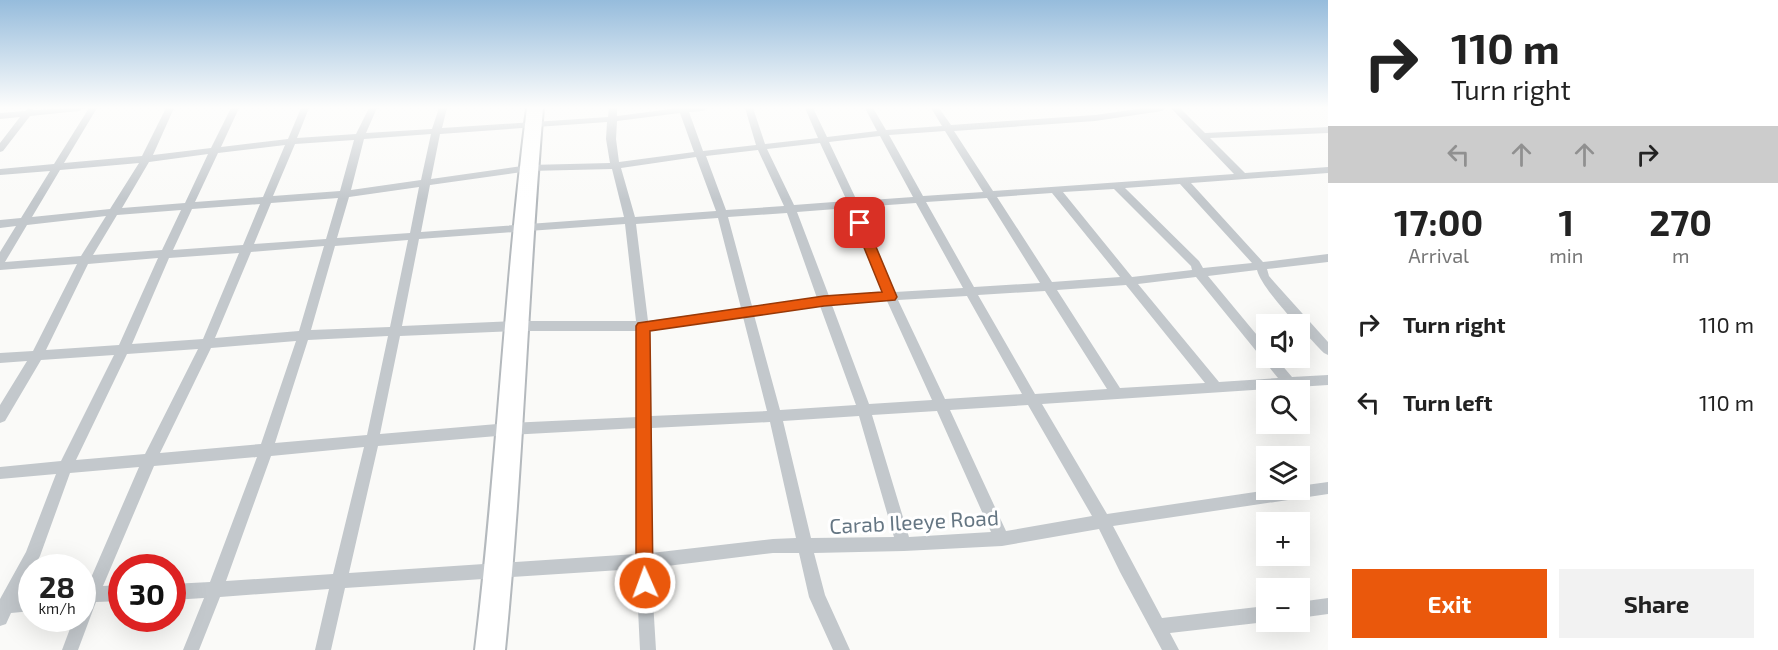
<!DOCTYPE html>
<meta charset="utf-8">
<style>
body{margin:0;font-family:"Exo 2",sans-serif;background:#f2f2f2;color:#222;height:100vh;display:flex;flex-direction:column;font-size:22px;white-space:nowrap}
*{box-sizing:border-box;margin:0}
p{font-size:20px;color:#767676}
.icon{flex:none;width:33px;height:33px;fill:none;stroke:currentColor;stroke-width:2;stroke-linecap:round;stroke-linejoin:round}
.map{position:relative;flex:1;overflow:hidden}
.side{display:flex;flex-direction:column;background:#fff;width:450px}
.side>*{flex:none}
.banner{background:#fff;color:#222;overflow:hidden}
.fabs{position:absolute;left:1256px;top:314px;display:grid;gap:12px}
.fabs a{display:grid;place-items:center;width:54px;height:54px;border-radius:0px;background:#fff;box-shadow:0 6px 24px #0002;font-size:30px}
.speed{position:absolute;left:18px;top:554px;display:flex;gap:12px;font-size:30px;font-weight:700;text-align:center}
.speed>*{display:grid;place-content:center;width:78px;height:78px;border-radius:50%;background:#fff;box-shadow:0 6px 24px #0002;line-height:1}
.speed small{font-size:15px;font-weight:400}
.speed .limit{border:9px solid #d22;background:#fff;color:#111}
.pin{position:absolute;display:grid;place-items:center;width:51px;height:51px;color:#fff;margin:-26px;border-radius:12px;box-shadow:0 3px 9px #0006}
.me{position:absolute;width:66px;margin:-33px;rotate:358deg;stroke-linejoin:round;filter:drop-shadow(0 0 4px #0008)}
.turn{display:flex;align-items:center;gap:21px;height:126px;padding:0 24px;font-size:27px}
.turn .icon{width:78px;height:78px;stroke-width:2.5}
.turn b{display:block;font-size:42px;line-height:51px}
.lanes{display:flex;align-items:center;height:57px;padding:0 24px;background:#0003;justify-content:center;gap:30px;direction:ltr}
.lanes .off{opacity:.35}
.eta{display:flex;justify-content:space-evenly;align-items:center;height:102px;text-align:center}
.eta b{font-size:36px;font-weight:700;line-height:42px}
.action{display:flex;gap:12px;margin-top:auto;padding:12px 24px}
.action a{flex:1;height:69px;border-radius:0px;background:#ea580c;color:#fff;font-size:24px;font-weight:700;line-height:69px;text-align:center}
.action a+a{background:#f2f2f2;color:#222}
ul{padding:0;list-style:none}
li{display:flex;align-items:center;gap:18px;height:78px;padding:0 24px}
li div{flex:1}
li b{display:block;font-size:22px}
li em{font-style:normal}
main{display:flex;flex:1;min-height:0}
.map>svg:first-child{display:block}
.lines{fill:none;stroke-linecap:round;stroke-linejoin:round}
.highway-casing{stroke:#b4b9bd;stroke-width:4}
.street{fill:#c3c8cc;fill-rule:evenodd}
.highway{fill:#fff;fill-rule:evenodd}
.route{fill:#ea580c;stroke:#983908;stroke-width:1.5}
.labels{text-anchor:middle;dominant-baseline:central;stroke-width:6;stroke-linejoin:round;paint-order:stroke}
.near-street-label{font-size:21px;fill:#657683;stroke:#fff}
</style>
<main>
<div class="map">
<svg width="1328" height="650" viewBox="0 0 1328 650">
<rect width="100%" height="100%" fill="#fafaf8"/>
<g class="lines">
<defs>
<path id="highway" d="M527,108H543C528,288 523,470 505,650H475C497,470 504,288 527,108Z"/>
</defs>
<use href="#highway" class="highway-casing"/>
<g class="street">
<path d="M28,108L34,110L83,108L79,111L30,116L3,151L0,152V143L20,117L0,119V113L25,111Z"/>
<path d="M89,108H97L64,163L142,156L166,108H174L153,155L211,148L231,108H239L221,147L288,139L301,108H309L297,138L356,134L369,108H377L366,133L432,129L439,108H447L442,128L608,117L609,108H617V116L679,108H707L703,111L689,112L703,151L756,145L745,108H753L765,144L818,138L805,108H813L827,137L877,131L865,108H873L886,130L942,126L931,108H939L951,125L1095,115L1145,108H1166L1162,111L1095,121L954,131L993,191L1234,174L1171,108H1180L1205,133L1328,127V133L1210,138L1245,173L1328,167V173L1191,183L1263,262L1328,254V262L1267,269L1269,276L1275,283L1328,342V355L1324,353C1308,336 1262,290 1257,270L1208,276L1266,346V357H1275L1292,377L1328,375V385L1042,404L1107,514L1276,489H1299V486L1328,482V494L1113,526L1162,618L1266,606V621H1268L1266,622L1170,633L1179,650H1162L1120,572L1099,529L1002,546L904,551L814,553L825,595L850,650H833L809,597L799,553H773L651,568L656,650H640L636,569L345,588L331,650H315L329,589L220,597L199,650H183L204,598L172,600V584L210,582L257,457L154,466L103,586L122,585V601L96,602L78,650H62L74,618H82V588L87,587L139,467L70,473L40,556L34,567H32V573L20,596L32,595V611L11,613L6,624L0,626V599L26,552L56,474L0,479V467L61,461L114,355L41,360L5,421L0,423V405L27,361L0,363V353L33,351L77,264L0,270V252L16,226L0,228V220L21,218L50,171L0,175V169L54,164ZM680,113L694,152L619,162L616,139L617,121ZM607,122L606,139L610,163L529,165L431,179L440,134ZM945,131L983,192L923,196L889,135ZM431,134L421,180L351,190L364,139ZM880,136L913,197L857,201L829,142ZM354,140L340,191L273,196L295,144ZM820,143L847,201L794,205L767,149ZM285,145L263,197L195,202L218,153ZM758,150L784,206L726,210L706,156ZM208,154L185,203L122,208L149,162ZM696,157L716,211L635,217L621,168ZM139,163L110,209L32,217L60,170ZM612,169L624,217L421,232L430,185L529,171ZM1180,184L1252,263L1203,268L1199,261L1125,188ZM419,187L410,233L337,238L349,197ZM1114,189L1191,266L1192,270L1132,277L1063,192ZM1052,193L1120,277L1052,282L997,197ZM338,198L326,239L254,244L271,203ZM987,198L1040,283L974,287L926,202ZM916,203L963,288L895,292L860,207ZM260,204L243,245L173,250L192,209ZM849,208L884,293L829,296L797,212ZM181,210L162,250L93,255L117,215ZM787,213L817,298L752,306L728,217ZM106,216L81,256L5,262L27,225ZM718,218L741,308L648,321L636,224ZM625,224L636,321H517L402,326L419,239ZM408,240L390,327L311,330L335,246ZM324,246L299,331L215,338L251,252ZM239,253L203,339L132,344L169,258ZM158,258L119,345L46,350L88,264ZM1196,277L1278,378L1219,382L1138,284ZM1126,285L1205,383L1120,388L1057,290ZM1045,291L1107,389L1035,394L978,295ZM967,296L1022,394L945,399L898,300ZM887,301L932,400L869,404L832,305ZM820,306L856,405L780,410L754,315ZM743,317L767,411L651,416L649,330ZM517,331H637L638,417L509,423L380,434L400,336ZM388,336L367,435L275,443L308,340ZM296,341L261,444L160,453L211,348ZM198,349L145,454L76,460L127,354ZM1028,405L1092,516L1006,531L950,410ZM937,411L991,532L909,537L872,415ZM859,416L894,537L811,538L783,421ZM770,422L796,538L773,539L651,553L652,428ZM638,428L636,554L349,573L378,446L509,435ZM364,447L333,574L226,581L271,456Z"/>
<path d="M1328,598V614L1299,618V602Z"/>
</g>
<use href="#highway" class="highway"/>
</g>
<linearGradient id="sky" x2="0" y2="1"><stop stop-color="#96bcdc"/><stop offset="0.54" stop-color="#fdfdfc"/><stop offset="1" stop-color="#fdfdfc" stop-opacity="0"/></linearGradient>
<rect width="1328" height="199" fill="url(#sky)"/>
<path class="route" d="M860,219L866,223L897,297L895,300L824,306L650,331L653,583L651,590L645,592L638,590L636,583V326L638,323L824,296L882,292L854,223Z"/>
<g class="labels">
<g class="near-street-label">
<text transform="translate(914 521) rotate(-3)">Carab Ileeye Road</text>
</g>
</g>
</svg>
<div class="fabs">
<a><svg class="icon" aria-label="sound" viewBox="0 0 24 24"><path d="M4 9h4l5-4v14l-5-4H4zM17 9q2 3 0 6"/></svg></a>
<a><svg class="icon" aria-label="search" viewBox="0 0 24 24"><circle cx="10" cy="10" r="6"/><path d="M15 15l6 6"/></svg></a>
<a><svg class="icon" aria-label="layers" viewBox="0 0 24 24"><path d="M12 4l9 5-9 5-9-5zM3 14l9 5 9-5"/></svg></a>
<a>+</a>
<a>−</a>
</div>
<div class="speed"><div>28<small>km/h</small></div><div class="limit">30</div></div>
<div class="pin" style="left:860px;top:223px;background:#d93025"><svg class="icon" aria-label="arrive" viewBox="0 0 24 24"><path d="M6 21V4h12l-3 4 3 4H6"/></svg></div>
<svg class="me" style="left:645px;top:583px" viewBox="-20 -20 40 40"><circle r="17" fill="#ea580c" stroke="#fff" stroke-width="3"/><path d="M0-11L8 9 0 5-8 9z" fill="#fff"/></svg>
</div>
<section class="side">
<div class="banner">
<div class="turn"><svg class="icon" aria-label="right" viewBox="0 0 24 24"><path d="M7 20v-9h11M14 6l5 5-5 5"/></svg><div><b>110 m</b>Turn right</div></div>
<div class="lanes"><svg class="icon off" aria-label="left" viewBox="0 0 24 24"><path d="M17 20v-9H6M10 6l-5 5 5 5"/></svg><svg class="icon off" aria-label="ahead" viewBox="0 0 24 24"><path d="M12 20V5M6 11l6-6 6 6"/></svg><svg class="icon off" aria-label="ahead" viewBox="0 0 24 24"><path d="M12 20V5M6 11l6-6 6 6"/></svg><svg class="icon" aria-label="right" viewBox="0 0 24 24"><path d="M7 20v-9h11M14 6l5 5-5 5"/></svg></div>
</div>
<div class="eta">
<div><b>17:00</b><p>Arrival</p></div>
<div><b>1</b><p>min</p></div>
<div><b>270</b><p>m</p></div>
</div>
<ul>
<li><svg class="icon" aria-label="right" viewBox="0 0 24 24"><path d="M7 20v-9h11M14 6l5 5-5 5"/></svg><div><b>Turn right</b></div><em>110 m</em></li>
<li><svg class="icon" aria-label="left" viewBox="0 0 24 24"><path d="M17 20v-9H6M10 6l-5 5 5 5"/></svg><div><b>Turn left</b></div><em>110 m</em></li>
</ul>
<div class="action"><a>Exit</a><a>Share</a></div>
</section>
</main>
